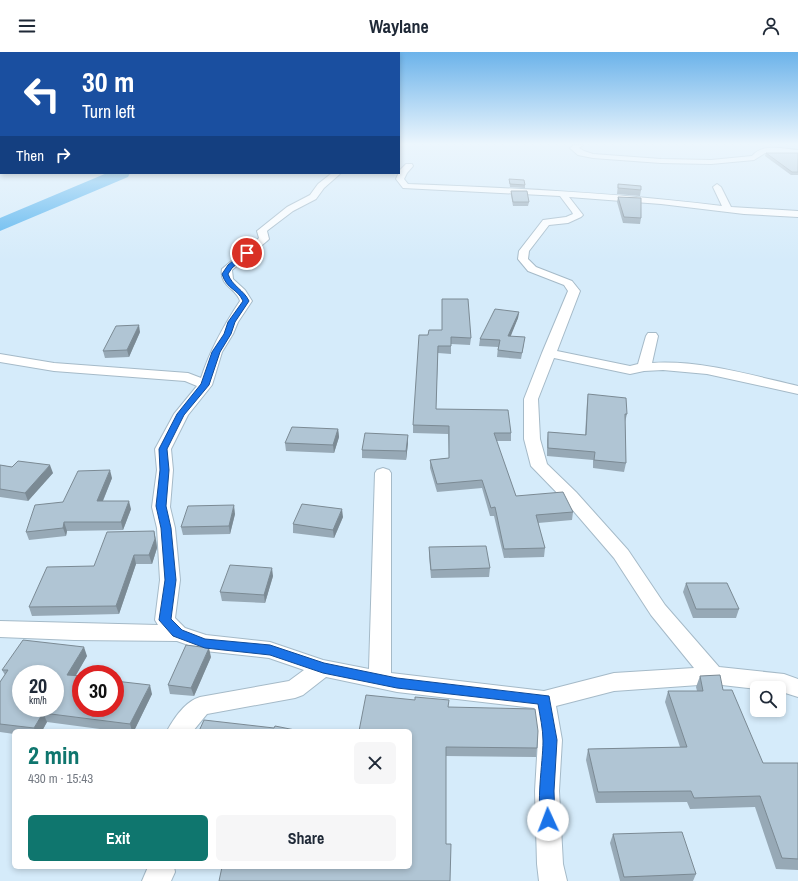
<!DOCTYPE html>
<meta charset="utf-8">
<style>
body{margin:0;font-family:"Archivo Narrow",sans-serif;background:#f6f6f7;color:#1f2937;height:100vh;display:flex;flex-direction:column;font-size:15px;white-space:nowrap}
*{box-sizing:border-box;margin:0}
p{font-size:13px;color:#747a83}
.icon{flex:none;width:22px;height:22px;fill:none;stroke:currentColor;stroke-width:2;stroke-linecap:round;stroke-linejoin:round}
.map{position:relative;flex:1;overflow:hidden}
.drawer{position:absolute;left:12px;top:677px;width:400px;height:140px;display:flex;flex-direction:column;background:#fff;border-radius:6px;box-shadow:0 2px 6px #0003}
.drawer>*{flex:none}
.guide{position:absolute;left:0px;top:0px;width:400px;height:122px;box-shadow:0 2px 6px #0003;background:#1a4fa0;color:#fff;overflow:hidden}
.controls{position:absolute;left:750px;top:629px;display:grid;gap:8px}
.controls a{display:grid;place-items:center;width:36px;height:36px;border-radius:6px;background:#fff;box-shadow:0 2px 6px #0003;font-size:20px}
.speed{position:absolute;left:12px;top:613px;display:flex;gap:8px;font-size:20px;font-weight:700;text-align:center}
.speed>*{display:grid;place-content:center;width:52px;height:52px;border-radius:50%;background:#fff;box-shadow:0 2px 6px #0003;line-height:1}
.speed small{font-size:10px;font-weight:400}
.speed .limit{border:6px solid #d22;background:#fff;color:#111}
.pin{position:absolute;display:grid;place-items:center;width:34px;height:34px;color:#fff;margin:-17px;border:2px solid #fff;border-radius:50%;box-shadow:0 1px 4px #0007}
.me{position:absolute;width:44px;margin:-22px;rotate:358deg;stroke-linejoin:round;filter:drop-shadow(0 0 3px #0008)}
.turn{display:flex;align-items:center;gap:14px;height:84px;padding:0 16px;font-size:18px}
.turn .icon{width:52px;height:52px;stroke-width:2.5}
.turn b{display:block;font-size:28px;line-height:34px}
.then{display:flex;align-items:center;height:38px;padding:0 16px;background:#0003;gap:8px;font-size:15px}
.round{display:grid;place-items:center;flex:none;width:42px;height:42px;border-radius:6px;background:#f6f6f7}
.headline{display:flex;align-items:center;justify-content:space-between;height:68px;padding:0 16px}
h1{font-size:24px;font-weight:700;line-height:30px;color:#0f766e}
.cta{display:flex;gap:8px;margin-top:auto;padding:8px 16px}
.cta a{flex:1;height:46px;border-radius:6px;background:#0f766e;color:#fff;font-size:16px;font-weight:700;line-height:46px;text-align:center}
.cta a+a{background:#f6f6f7;color:#1f2937}
header{display:flex;justify-content:space-between;align-items:center;height:52px;padding:0 16px;background:#fff;font-size:18px;font-weight:700}
.map>svg:first-child{display:block}
.lines{fill:none;stroke-linecap:round;stroke-linejoin:round}
.river{fill:#52b1ed;fill-rule:evenodd}
.minor-casing{stroke:#a5bac8;stroke-width:2}
.minor{fill:#fff;fill-rule:evenodd}
.wall{fill:#97a9b6}
.shaded-wall{fill:#7b8a94}
.building{fill:#b0c5d4;stroke:#7b8a94;fill-rule:evenodd}
.route{fill:#1a73e8;stroke:#114b97}
</style>
<header><svg class="icon" aria-label="menu" viewBox="0 0 24 24"><path d="M4 6h16M4 12h16M4 18h16"/></svg>Waylane<svg class="icon" aria-label="person" viewBox="0 0 24 24"><circle cx="12" cy="8" r="4"/><path d="M4 21q1-7 8-7t8 7"/></svg></header>
<div class="map">
<svg width="798" height="829" viewBox="0 0 798 829">
<rect width="100%" height="100%" fill="#d5ebfa"/>
<g class="lines">
<path class="river" d="M107,121H130L128,125L0,179V166Z"/>
<defs>
<g id="minor">
<path d="M574,93H583L579,96L584,99L593,102L661,107L711,108L752,104C762,91 784,97 798,98V102L765,101L754,108L711,112L661,111L593,106L578,103L570,96Z"/>
<path d="M406,112H412L413,114L407,121L404,127L408,132C513,136 618,141 722,154L713,135L717,132L721,135L731,155L798,159V165L744,162L661,152L569,145L583,163L581,165L568,171L549,173L529,199L528,207L536,215L572,229L580,239L557,299L630,314L638,312L646,284L648,281H656L658,284L652,311C701,308 750,323 798,334V342L707,322L663,318L644,319L630,322L554,306L538,347L540,387L547,412L576,440L628,498L665,553L719,615L784,622L798,627V645L779,639V636L757,637L713,632L614,639L556,654L562,688L559,739L563,812L567,829H539L537,812L535,739L538,688L534,656L397,640L326,625L303,643L295,646L207,662L193,679H167C174,666 186,649 200,645L289,629L304,618L269,606L205,599L177,589L74,588L0,585V569L158,573L155,568L160,528L157,476L152,455L157,418L155,397L174,362L197,334L185,329L54,319L0,310V302L54,311L188,321L201,326C210,298 224,273 240,249C236,236 219,234 222,217L259,186L257,179L287,155L310,143L318,132L332,121H341L324,136L316,147L293,159L268,178L267,179L269,187L267,189L232,218L233,227L245,238L252,249L238,270L233,282L222,300L212,333L188,363L171,397L173,418L170,455L175,476L180,528L175,566L185,576L206,583L270,590L323,608L369,617L375,421L377,418L383,416L389,418L391,421V621L544,639L614,621L694,616L651,563L614,506L564,448L531,414L524,387V347L542,301L568,239L564,233L528,219L518,207L519,199L543,168L566,165L573,162L572,160L560,144L403,136L396,127L400,118Z"/>
<path d="M148,815H174L175,820L171,829H142Z"/>
</g>
</defs>
<use href="#minor" class="minor-casing"/>
<use href="#minor" class="minor"/>
</g>
<g class="wall">
<path d="M766,101H798V123H791L765,104Z"/>
<path d="M509,127L525,133V136L510,135Z"/>
<path d="M618,132L641,138L640,144L617,142Z"/>
<path d="M511,139L529,150L528,154H513L511,143Z"/>
<path d="M618,145L641,166L640,172L623,171L617,150Z"/>
<path d="M519,260L518,266L510,284L524,292L521,307L497,305L498,295L479,294L480,287Z"/>
<path d="M140,280L129,305L105,306L103,299Z"/>
<path d="M428,283L471,286L470,293L451,292V302L438,301L436,357L511,381V389H496L516,444L573,460L572,468L538,471L545,496L544,505L504,506L494,464H490L482,436L437,440L430,416V408L449,406L448,382L413,381V373Z"/>
<path d="M588,342L627,362L625,370L626,411L624,420L593,416V408L547,404V388L548,380L585,383L587,350Z"/>
<path d="M338,377L339,385L334,401L286,399L285,391Z"/>
<path d="M408,383V391L406,408L362,406V398Z"/>
<path d="M0,413L53,421L28,449L0,445Z"/>
<path d="M112,426L103,449L131,457L123,478L67,479L66,484L29,488L26,480L63,450Z"/>
<path d="M235,462L230,482L183,483L181,475Z"/>
<path d="M343,465L334,486L293,481V472Z"/>
<path d="M156,488L157,496L152,512H136L119,562L32,564L29,555L94,514Z"/>
<path d="M429,495L490,516L489,525L431,526L429,504Z"/>
<path d="M273,524L265,551L222,549L220,540Z"/>
<path d="M686,531L739,557L736,566H693L683,540Z"/>
<path d="M87,604L75,624L152,642L134,679H115L47,670L42,679H14V682L0,680V630L5,623L2,618Z"/>
<path d="M211,605L194,644L170,642L168,633Z"/>
<path d="M700,624L723,638L763,711H798V818L776,817L755,755L690,757L687,750L596,751L586,708L588,697L680,695L665,650L668,639H697L696,635Z"/>
<path d="M448,655L537,696L536,705L446,704L410,815Z"/>
<path d="M613,782L696,822L693,829H620L610,791Z"/>
</g>
<g class="shaded-wall">
<path d="M519,260L518,266L508,291V284Z"/>
<path d="M139,273L140,280L129,305L127,298Z"/>
<path d="M338,377L339,385L334,401L333,393Z"/>
<path d="M408,383V391L406,408V399Z"/>
<path d="M50,413L53,421L28,449L25,441Z"/>
<path d="M110,418L112,426L99,458L97,449Z"/>
<path d="M129,449L131,457L123,478L121,470Z"/>
<path d="M234,453L235,462L230,482L229,474Z"/>
<path d="M342,457L343,465L334,486L333,478Z"/>
<path d="M64,470L67,479L66,484L63,476Z"/>
<path d="M154,479L156,488L157,496L152,512L149,503Z"/>
<path d="M134,503L136,512L119,562L116,554Z"/>
<path d="M272,516L273,524L265,551L264,543Z"/>
<path d="M84,595L87,604L71,632L67,623Z"/>
<path d="M209,596L211,605L194,644L191,636Z"/>
<path d="M150,633L152,642L134,679H132L130,672Z"/>
<path d="M43,661L47,670L42,679H35L34,676Z"/>
</g>
<g class="building">
<path d="M766,101H798V120H792Z"/>
<path d="M509,127L524,128L525,133L510,132Z"/>
<path d="M618,132L641,134V138L618,136Z"/>
<path d="M511,139H527L529,150H513Z"/>
<path d="M618,145L641,146V166L624,165Z"/>
<path d="M442,247H468L471,286L451,285V294H438L436,357L508,358L511,381H494L516,444L563,440L573,460L536,463L545,496L504,497L495,455L491,456L482,428L437,432L430,408L449,406V374L413,373L419,283H428L429,278H442Z"/>
<path d="M495,257L519,260L508,284L525,285L522,301L498,298L500,288L480,287Z"/>
<path d="M139,273L127,298L103,299L116,274Z"/>
<path d="M588,342L626,346L627,362H625L626,411L594,408L595,400L548,396V380L586,383Z"/>
<path d="M292,375L338,377L333,393L285,391Z"/>
<path d="M365,381L408,383L406,399L362,398Z"/>
<path d="M18,409L50,413L25,441L0,437V413L12,415Z"/>
<path d="M110,418L97,449H129L121,470H64L63,476L26,480L35,453L63,450L78,419Z"/>
<path d="M302,452L342,457L333,478L293,472Z"/>
<path d="M234,453L229,474L181,475L188,454Z"/>
<path d="M154,479L155,487L149,503H134L116,554L29,555L47,515L94,514L107,480Z"/>
<path d="M486,494L490,516L431,518L429,495Z"/>
<path d="M230,513L272,516L264,543L220,540Z"/>
<path d="M686,531H727L739,557H696Z"/>
<path d="M23,588L84,595L67,623L81,624V656H115V629L150,633L130,672L43,661L34,676L0,672V630L8,618H2ZM21,622H55V656H21Z"/>
<path d="M186,593L209,596L191,636L168,633Z"/>
<path d="M720,623L723,638H732L763,711H798V807L782,806L760,744L694,746L691,739L598,740L588,697L687,695L668,639H703L700,624Z"/>
<path d="M366,643L415,648V645L449,648L448,655L535,657L538,679L537,696L446,695V792H451L450,829H219L222,815H410V679H359Z"/>
<path d="M204,668L274,676L275,674L300,679H199Z"/>
<path d="M682,780L696,822L624,825L613,782Z"/>
</g>
<linearGradient id="sky" x2="0" y2="1"><stop stop-color="#6cb3ea"/><stop offset="0.44" stop-color="#ecf6fd"/><stop offset="1" stop-color="#ecf6fd" stop-opacity="0"/></linearGradient>
<rect width="798" height="209" fill="url(#sky)"/>
<path class="route" d="M245,199L250,201L232,216L228,222C232,234 244,238 249,249L235,270L231,282L220,300L209,333L184,363L167,397L169,418L166,454L171,476L176,528L171,567L182,578L205,587L270,593L324,611L397,626L549,644L557,688L554,739L555,768L553,773L548,775L543,773C535,754 543,711 543,689C543,677 540,664 538,652L397,636L323,621L270,603L205,596L173,584L159,568L165,528L161,476L156,454L160,418L159,397L177,362L201,332L212,300L224,282L228,270L243,249C237,236 227,238 222,222L228,213Z"/>
</svg>
<div class="controls">
<a><svg class="icon" aria-label="search" viewBox="0 0 24 24"><circle cx="10" cy="10" r="6"/><path d="M15 15l6 6"/></svg></a>
</div>
<div class="speed"><div>20<small>km/h</small></div><div class="limit">30</div></div>
<div class="pin" style="left:247px;top:201px;background:#d93025"><svg class="icon" aria-label="arrive" viewBox="0 0 24 24"><path d="M6 21V4h12l-3 4 3 4H6"/></svg></div>
<svg class="me" style="left:548px;top:768px" viewBox="-20 -20 40 40"><circle r="19" fill="#fff"/><path d="M0-13L10 11 0 6-10 11z" fill="#1a73e8"/></svg>
<div class="guide">
<div class="turn"><svg class="icon" aria-label="left" viewBox="0 0 24 24"><path d="M17 20v-9H6M10 6l-5 5 5 5"/></svg><div><b>30 m</b>Turn left</div></div>
<div class="then">Then<svg class="icon" aria-label="right" viewBox="0 0 24 24"><path d="M7 20v-9h11M14 6l5 5-5 5"/></svg></div>
</div>
<section class="drawer">
<div class="headline"><div><h1>2 min</h1><p>430 m · 15:43</p></div><a class="round"><svg class="icon" aria-label="close" viewBox="0 0 24 24"><path d="M6 6l12 12M18 6L6 18"/></svg></a></div>
<div class="cta"><a>Exit</a><a>Share</a></div>
</section>
</div>
